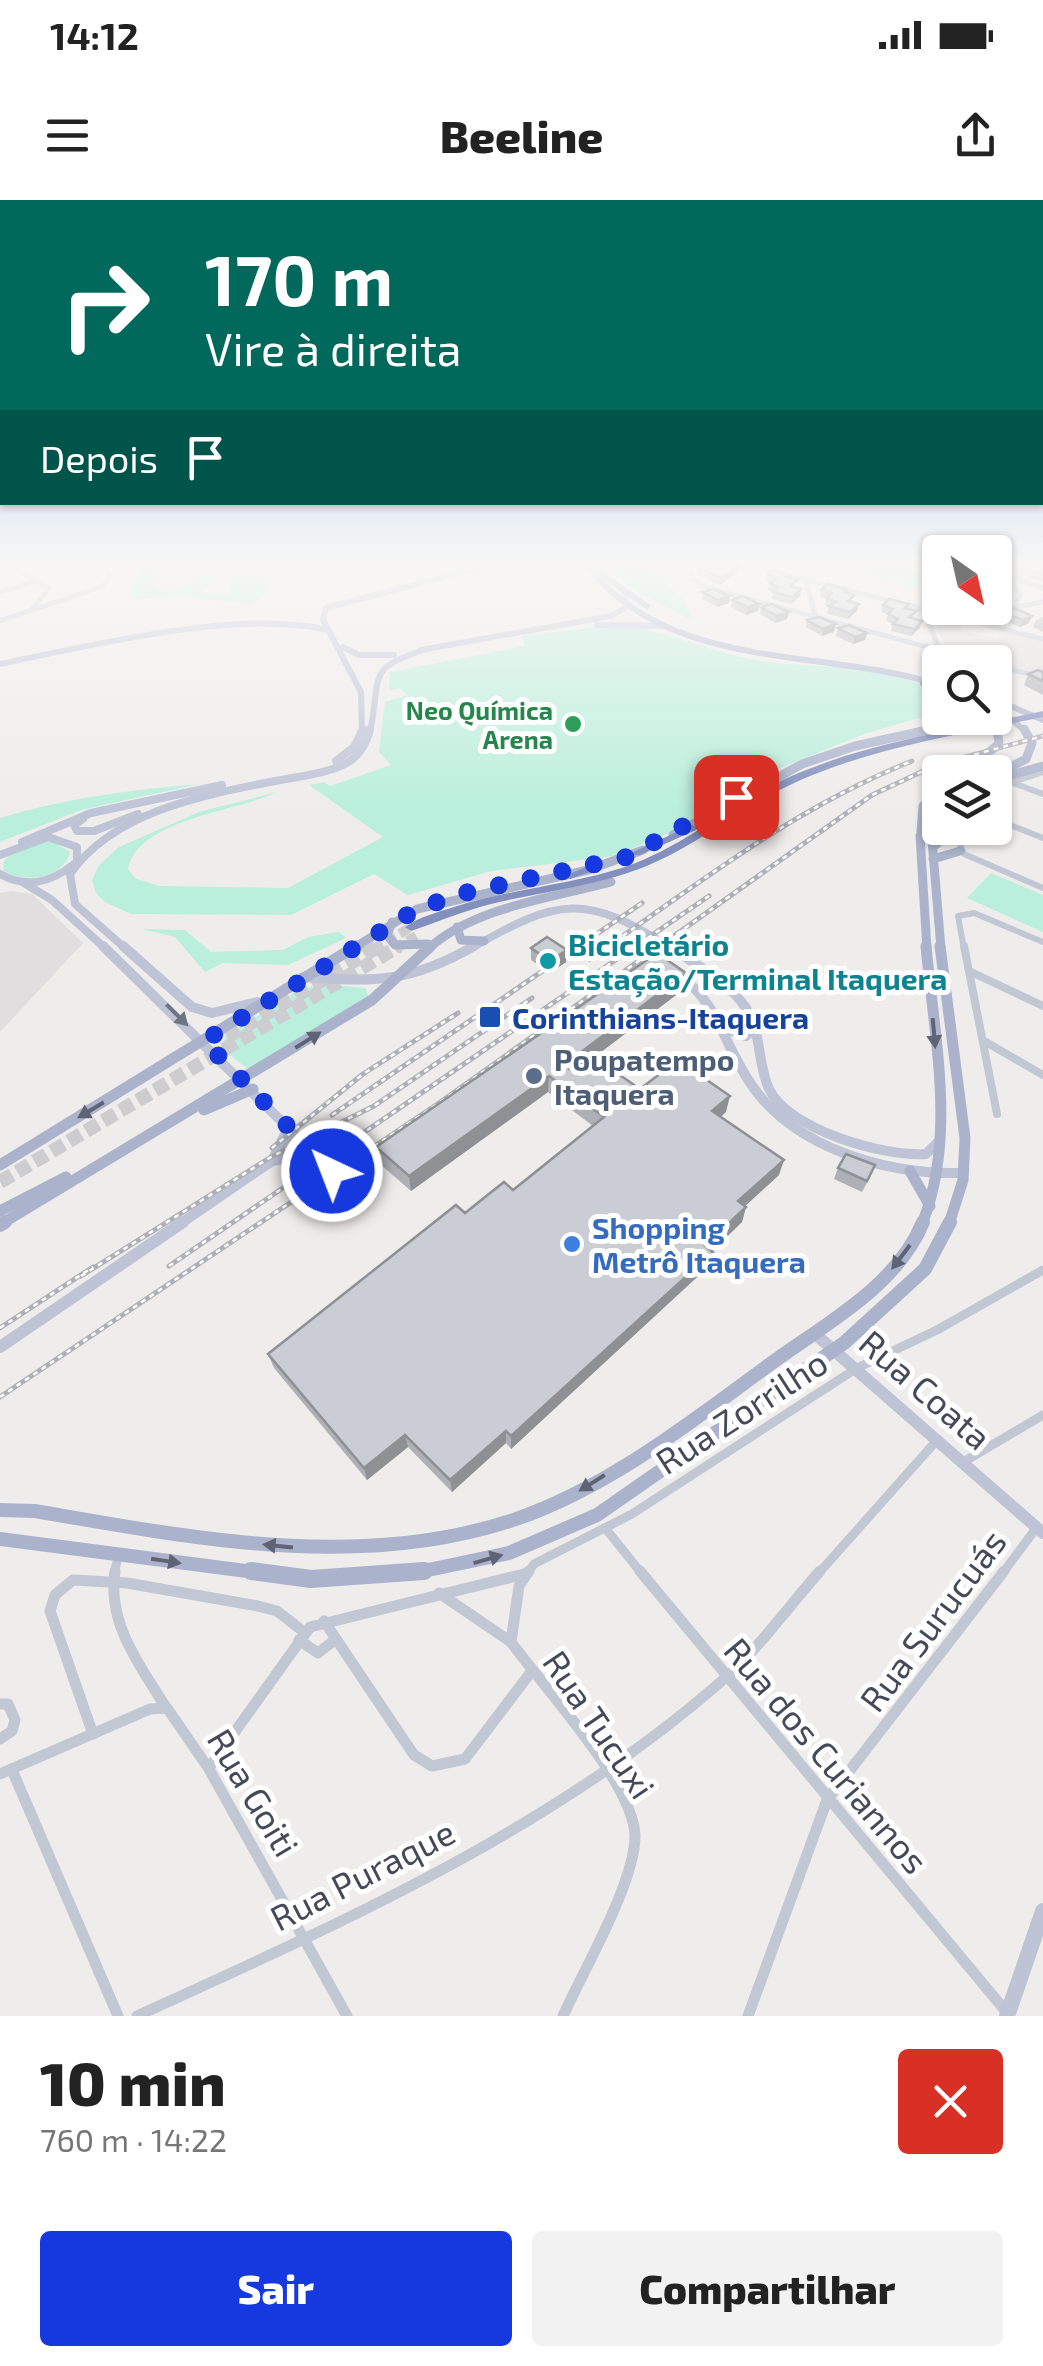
<!DOCTYPE html>
<html lang="pt">
<meta charset="utf-8">
<style>
body{margin:0;font-family:"Exo 2",sans-serif;background:#f2f2f2;color:#222;height:100vh;display:flex;flex-direction:column;font-size:38px;white-space:nowrap}
*{box-sizing:border-box;margin:0}
p{font-size:32px;color:#767676}
.icon{flex:none;width:55px;height:55px;fill:none;stroke:currentColor;stroke-width:2;stroke-linecap:round;stroke-linejoin:round}
.map{position:relative;height:1816px;overflow:hidden}
.panel{display:flex;flex-direction:column;background:#fff;flex:1}
.panel>*{flex:none}
.top-card{position:absolute;left:0px;top:0px;width:1045px;height:305px;box-shadow:0 2px 8px #0004;background:#00695c;color:#fff;overflow:hidden}
.needle{width:65px;rotate:146deg}
.tools{position:absolute;left:922px;top:335px;display:grid;gap:20px}
.tools a{display:grid;place-items:center;width:90px;height:90px;border-radius:10px;background:#fff;box-shadow:0 2px 8px #0004;font-size:50px}
.pin{position:absolute;display:grid;place-items:center;width:85px;height:85px;color:#fff;margin:-42px;border-radius:20px;box-shadow:0 5px 15px #0006}
.me{position:absolute;width:110px;margin:-55px;rotate:317deg;stroke-linejoin:round;filter:drop-shadow(0 0 8px #0008)}
.turn{display:flex;align-items:center;gap:35px;height:210px;padding:0 40px;font-size:45px}
.turn .icon{width:130px;height:130px;stroke-width:2.5}
.turn b{display:block;font-size:70px;line-height:85px}
.then{display:flex;align-items:center;height:95px;padding:0 40px;background:#0003;gap:20px;font-size:38px}
.round{display:grid;place-items:center;flex:none;width:105px;height:105px;border-radius:10px;background:#f2f2f2}
.head{display:flex;align-items:center;justify-content:space-between;height:170px;padding:0 40px}
h1{font-size:60px;font-weight:800;line-height:75px}
.cta{display:flex;gap:20px;margin-top:auto;padding:20px 40px}
.cta a{flex:1;height:115px;border-radius:10px;background:#1638df;color:#fff;font-size:40px;font-weight:800;line-height:115px;text-align:center}
.cta a+a{background:#f2f2f2;color:#222}
.status{display:flex;justify-content:space-between;align-items:center;height:70px;padding:0 50px;background:#fff;direction:ltr}
.status svg{height:28px;fill:currentColor}
header{display:flex;justify-content:space-between;align-items:center;height:130px;padding:0 40px;background:#fff;font-size:45px;font-weight:800}
.map>svg:first-child{display:block}
.education{fill:#e0dede}
.green{fill:#b9efdc}
.lines{fill:none;stroke-linecap:round;stroke-linejoin:round}
.secondary-tunnel{stroke:#cdcccf;stroke-width:10;stroke-dasharray:10 5;stroke-linecap:butt}
.highway-tunnel-far1{stroke:#cdcccf;stroke-width:10;stroke-dasharray:10 5;stroke-linecap:butt}
.highway-tunnel{stroke:#cdcccf;stroke-width:14;stroke-dasharray:14 6;stroke-linecap:butt}
.street-far4{stroke:#c2c7d4;stroke-width:5}
.street-far3{stroke:#c2c7d4;stroke-width:6}
.street-far2{stroke:#c2c7d4;stroke-width:8}
.street-far1{stroke:#c2c7d4;stroke-width:9}
.street{stroke:#c2c7d4;stroke-width:11}
.secondary-far4{stroke:#bec3d6;stroke-width:6}
.secondary-far3{stroke:#bec3d6;stroke-width:8}
.secondary-far2{stroke:#bec3d6;stroke-width:10}
.secondary-far1{stroke:#bec3d6;stroke-width:12}
.secondary{stroke:#bec3d6;stroke-width:16}
.primary-far4{stroke:#abb3cc;stroke-width:6}
.primary-far3{stroke:#abb3cc;stroke-width:9}
.primary-far2{stroke:#abb3cc;stroke-width:11}
.primary-far1{stroke:#abb3cc;stroke-width:14}
.primary{stroke:#abb3cc;stroke-width:18}
.highway{fill:#838fbd;fill-rule:evenodd}
.rail-casing{stroke:#aeafb7;stroke-width:5}
.rail{stroke:#fff;stroke-width:2.5;stroke-dasharray:5;stroke-linecap:butt}
.wall{fill:#afb0b6}
.shaded-wall{fill:#8e9094}
.building{fill:#cbcdd4;stroke:#8e9094;stroke-width:2.5}
.oneway{fill:#6f7485}
.oneway2{fill:#5e6476}
.route{stroke:#1638df;stroke-width:18;stroke-dasharray:0 32.4}
.leisure-dot{fill:#2e9e5b;stroke:#fff;stroke-width:4}
.culture-dot{fill:#0f9aa8;stroke:#fff;stroke-width:4}
.transit-dot{fill:#1a4fb4;stroke:#fff;stroke-width:4}
.service-dot{fill:#5c6f8a;stroke:#fff;stroke-width:4}
.shop-dot{fill:#3f7fe0;stroke:#fff;stroke-width:4}
.labels{text-anchor:middle;dominant-baseline:central;stroke-width:10;stroke-linejoin:round;paint-order:stroke}
.far-leisure-label{font-size:25px;font-weight:bold;fill:#27864d;stroke:#fff;text-anchor:end}
.culture-label{font-size:30px;font-weight:bold;fill:#0d838f;stroke:#fff;text-anchor:start}
.transit-label{font-size:30px;font-weight:bold;fill:#164399;stroke:#fff;text-anchor:start}
.service-label{font-size:30px;font-weight:bold;fill:#4e5e75;stroke:#fff;text-anchor:start}
.shop-label{font-size:30px;font-weight:bold;fill:#366cbe;stroke:#fff;text-anchor:start}
.near-street-label{font-size:35px;fill:#444a5a;stroke:#fff}
</style>
<div class="status"><b>14:12</b><svg viewBox="0 0 49 12"><path d="M0 12V9h3v3zM5 12V6h3v6zM10 12V3h3v9zM15 12V0h3v12zM26 1h20v11H26zM47 4h2v5h-2z"/></svg></div>
<header><svg class="icon" aria-label="menu" viewBox="0 0 24 24"><path d="M4 6h16M4 12h16M4 18h16"/></svg>Beeline<svg class="icon" aria-label="share" viewBox="0 0 24 24"><path d="M12 15V3M7 8l5-5 5 5M5 13v7h14v-7"/></svg></header>
<div class="map">
<svg width="1043" height="1816" viewBox="0 0 1043 1816">
<rect width="100%" height="100%" fill="#efedec"/>
<g class="education">
<path d="M927,413L967,421L960,430L997,439L1005,431L1043,441V475L949,451Z"/>
<path d="M11,691L32,694L83,743L0,832V693Z"/>
</g>
<g class="green">
<path d="M137,360H165L168,365L152,386C177,404 194,374 217,370L218,380L200,393L231,395L230,379C245,370 264,378 271,390L251,404L185,396L132,399L129,391L139,376Z"/>
<path d="M605,360H640L684,400L693,421L625,384Z"/>
<path d="M870,360H892L940,376V395L853,371Z"/>
<path d="M616,425C664,429 704,450 751,459C813,471 884,459 940,494V512L867,533L775,570L750,566L730,574L742,584L739,592L678,629L614,656L491,671L408,695L374,674L291,715L131,714L105,702L96,693L92,680L99,665L119,647L199,612L277,592C241,611 138,618 128,669L136,679L160,686L288,688L383,637L309,585L324,582L330,586L391,565L379,552L385,502L408,495L400,488L389,491L390,472L525,446L522,436Z"/>
<path d="M199,584L81,610L0,642V618C66,598 131,590 199,584Z"/>
<path d="M50,640L70,652C63,679 25,684 4,671L3,662L17,648Z"/>
<path d="M991,673L1043,695V732L967,698Z"/>
<path d="M142,729L185,730L211,752L283,750L308,737L339,732L346,738L288,765L223,763L205,772L175,737Z"/>
<path d="M321,784L365,788L369,797L248,869L222,849L225,837L298,790Z"/>
</g>
<g class="lines">
<path class="secondary-tunnel" d="M283,942L291,940L298,947L296,954"/>
<g class="highway-tunnel-far1">
<path d="M374,749L411,727"/>
<path d="M395,749L418,735"/>
</g>
<g class="highway-tunnel">
<path d="M227,837L379,746"/>
<path d="M0,982L399,746"/>
</g>
<g class="street-far4">
<path d="M2,360L49,388L33,408"/>
<path d="M717,360L694,365L689,377L708,388L983,462"/>
<path d="M727,360L1043,439"/>
<path d="M1004,375L1020,395L1014,407"/>
<path d="M805,378L816,418"/>
<path d="M0,392L37,381"/>
<path d="M923,408L940,451"/>
<path d="M964,416L1043,402"/>
<path d="M0,421L104,386L109,374L99,360"/>
<path d="M995,466L1043,477"/>
</g>
<g class="street-far3">
<path d="M1010,582L1043,594"/>
<path d="M995,588L1043,572"/>
<path d="M995,619L1043,638"/>
<path d="M953,628L964,654L1043,688"/>
<path d="M964,749L958,716L974,713L1043,742"/>
</g>
<g class="street-far2">
<path d="M964,746L997,914"/>
<path d="M971,772L1043,806"/>
<path d="M986,842L1043,875"/>
</g>
<g class="street-far1">
<path d="M965,1261L1043,1215"/>
<path d="M606,1329L642,1374"/>
<path d="M114,1374L119,1353"/>
<path d="M527,1374L534,1364L632,1314L857,1168L937,1130L1043,1070"/>
<path d="M818,1374L938,1239"/>
<path d="M1002,1374L1037,1327"/>
</g>
<g class="street">
<path d="M115,1371C107,1423 139,1464 165,1506"/>
<path d="M529,1371L519,1386L511,1442C543,1486 634,1584 635,1636C635,1683 583,1771 563,1816"/>
<path d="M640,1371L1008,1814"/>
<path d="M439,1393L511,1442"/>
<path d="M324,1421L414,1555L432,1566L465,1559L531,1472"/>
<path d="M299,1440L318,1453L336,1439"/>
<path d="M0,1504H8L15,1520L12,1531L0,1539"/>
<path d="M93,1534L50,1411L55,1395L73,1380L127,1383L258,1406L277,1411L304,1432"/>
<path d="M209,1568L310,1427L524,1374"/>
<path d="M12,1570L118,1816"/>
<path d="M0,1574L150,1509L167,1508L209,1569L347,1816"/>
<path d="M137,1816C341,1723 554,1629 724,1479C759,1448 789,1406 820,1371"/>
<path d="M748,1816L827,1600L1004,1371"/>
</g>
<g class="secondary-far4">
<path d="M587,360L599,369"/>
<path d="M995,372L1043,388"/>
<path d="M597,425L665,426"/>
<path d="M343,447L359,455H394"/>
<path d="M421,450L611,416L626,407L625,392"/>
<path d="M0,464C93,445 237,409 329,430"/>
<path d="M362,532L361,492L323,420L326,408L507,360"/>
<path d="M370,532C382,476 364,468 427,449"/>
</g>
<g class="secondary-far3">
<path d="M336,561L354,547L363,529"/>
<path d="M83,619L74,625L77,631H94L138,614"/>
<path d="M22,642L91,613L222,585"/>
<path d="M0,655L48,637L77,647V659"/>
<path d="M0,674C26,689 52,682 74,664"/>
<path d="M24,683L52,700L106,749"/>
<path d="M126,749L75,704L70,674C114,611 204,595 275,581C299,576 329,574 350,561C361,553 367,542 370,529"/>
<path d="M470,749C558,698 585,692 672,749"/>
</g>
<g class="secondary-far2">
<path d="M103,746L332,971L386,944"/>
<path d="M123,746L192,807L212,813L257,802"/>
<path d="M669,746C694,764 729,782 746,808C762,833 757,863 769,889C789,930 884,957 926,954L940,940"/>
<path d="M675,770C720,807 719,833 747,878C790,948 886,975 964,973"/>
<path d="M303,777C375,782 410,783 474,746"/>
<path d="M727,829L746,836L755,828"/>
<path d="M272,961L289,926"/>
<path d="M180,1024L272,961L315,953"/>
</g>
<g class="secondary-far1">
<path d="M814,1133L1043,1333"/>
<path d="M0,1147L183,1022"/>
</g>
<path class="secondary" d="M1007,1816L1043,1711"/>
<g class="primary-far4">
<path d="M583,360C665,474 823,447 940,485"/>
<path d="M595,360L604,376L647,406"/>
<path d="M1001,502L1043,520"/>
<path d="M995,505L1026,532"/>
<path d="M989,518L998,532"/>
<path d="M920,532L984,518"/>
</g>
<g class="primary-far3">
<path d="M964,572L999,544L997,529"/>
<path d="M980,572L1005,563"/>
<path d="M995,575L1026,559L1032,543L1024,529"/>
<path d="M1004,577L1043,566"/>
<path d="M940,615L932,640L941,749"/>
<path d="M921,631L923,606L940,588"/>
<path d="M673,635L802,564L855,546L932,529"/>
<path d="M933,647L953,631"/>
<path d="M933,659L960,651"/>
<path d="M392,722L387,735L395,745L428,744"/>
<path d="M457,727L461,740L484,741"/>
<path d="M352,749L417,709L588,670L643,650"/>
<path d="M428,749C474,707 552,698 611,682"/>
<path d="M927,749L920,636L940,597"/>
</g>
<g class="primary-far2">
<path d="M940,746L965,938L963,980L949,1024"/>
<path d="M204,910L253,889"/>
<path d="M0,965L356,746"/>
<path d="M910,971L930,1006"/>
<path d="M0,1011L66,977"/>
<path d="M1,1024L372,800L431,746"/>
<path d="M922,1024C957,937 934,837 926,746"/>
</g>
<g class="primary-far1">
<path d="M0,1025L5,1022"/>
<path d="M0,1310L35,1311C193,1338 361,1372 516,1319C609,1287 691,1222 769,1165C823,1125 897,1087 923,1022"/>
<path d="M0,1339L270,1374"/>
<path d="M409,1374L509,1353L597,1315L844,1143L925,1069L950,1022"/>
</g>
<path class="primary" d="M251,1371L311,1379L424,1371"/>
<g class="highway">
<path d="M920,481H926L940,488V495L920,485Z"/>
<path d="M1043,511V517C959,535 871,547 792,584C739,609 694,648 639,669C591,687 540,692 491,704C463,711 438,722 411,731L405,727C419,717 438,712 454,707C510,689 569,685 625,667C683,647 730,605 785,579C866,542 957,530 1043,511Z"/>
<path d="M692,625L697,628L696,630L640,655H632L631,653Z"/>
<path d="M597,663L602,666L601,668L570,679L564,676Z"/>
</g>
<defs>
<g id="rail">
<path d="M590,759C695,686 792,609 912,561"/>
<path d="M332,915L642,703"/>
<path d="M272,948L363,874L458,813"/>
<path d="M169,1066L709,696"/>
<path d="M81,1076L271,957L374,906L532,798"/>
<path d="M0,1128L93,1067"/>
<path d="M0,1197L439,903L872,595L936,565L1043,536"/>
</g>
</defs>
<use href="#rail" class="rail-casing"/>
<use href="#rail" class="rail"/>
</g>
<g class="wall">
<path d="M995,360H1043V382L1014,371L1016,364L1021,362L998,364Z"/>
<path d="M739,365L738,372L720,385L697,374L698,367Z"/>
<path d="M767,374L790,375V378L796,388L801,389L800,396L791,404L772,399L773,392L768,390L770,383L766,381Z"/>
<path d="M847,389V393L853,403L859,404L857,411L848,419L827,414L829,407L825,405L826,399L820,397L821,390Z"/>
<path d="M703,392L729,403L717,407L702,399Z"/>
<path d="M732,400L759,404L758,411L746,415L731,407Z"/>
<path d="M883,405L907,409L920,428L911,436L891,431L893,424L886,421L888,415L881,412Z"/>
<path d="M761,407L787,419L775,423L760,414Z"/>
<path d="M1003,412L1032,416L1029,423L1020,427L1000,419Z"/>
<path d="M1043,417V432L1033,427L1036,420Z"/>
<path d="M807,420L834,432L822,436L806,427Z"/>
<path d="M838,428L867,433L865,440L853,444L836,436Z"/>
<path d="M1043,472V495L1024,485L1028,474Z"/>
<path d="M531,748L567,750L566,762L550,773L531,760Z"/>
<path d="M686,773L684,789L574,872L578,875L640,889L726,912L721,917L779,975L745,1006L746,1007L742,1022L712,1051L709,1066L511,1249L506,1243L452,1292L408,1247L367,1280L274,1168L268,1154L465,1013L513,990L593,926L548,892L411,991L379,963L376,947Z"/>
<path d="M838,968L870,977L862,992L834,979Z"/>
</g>
<g class="shaded-wall">
<path d="M999,360H1036L998,364Z"/>
<path d="M739,365L738,372L720,385L721,378Z"/>
<path d="M801,389L800,396L791,404L792,397Z"/>
<path d="M730,396L729,403L717,407L718,400Z"/>
<path d="M759,404L758,411L746,415L747,407Z"/>
<path d="M859,404L857,411L848,419L850,412Z"/>
<path d="M789,412L787,419L775,423L777,416Z"/>
<path d="M1032,416L1029,423L1020,427L1023,420Z"/>
<path d="M922,421L920,428L911,436L914,429Z"/>
<path d="M836,424L834,432L822,436L823,429Z"/>
<path d="M867,433L865,440L853,444L855,437Z"/>
<path d="M1009,468L1005,479L995,483L997,472Z"/>
<path d="M567,750L566,762L550,773V761Z"/>
<path d="M686,773L684,789L563,881L564,865Z"/>
<path d="M549,876L548,892L411,991L409,976Z"/>
<path d="M730,896L726,912L709,926L712,911Z"/>
<path d="M784,960L779,975L734,1016L738,1001Z"/>
<path d="M746,1007L742,1022L702,1061L705,1046Z"/>
<path d="M713,1052L709,1066L511,1249V1236Z"/>
<path d="M506,1231V1243L452,1292L450,1280Z"/>
<path d="M405,1235L408,1247L367,1280L364,1268Z"/>
</g>
<g class="building">
<path d="M718,360L739,365L721,378L698,367Z"/>
<path d="M1025,360H1043V374L1016,364Z"/>
<path d="M772,370L790,375L787,377L798,380L790,386L801,389L792,397L773,392L779,387L770,383L776,379L767,374Z"/>
<path d="M828,384L847,389L844,392L855,395L848,401L859,404L850,412L829,406L836,402L827,398L832,393L821,390Z"/>
<path d="M713,389L730,396L718,400L703,392Z"/>
<path d="M742,396L759,404L747,407L732,400Z"/>
<path d="M889,399L909,404L905,408L917,411L909,417L922,421L914,429L893,424L898,419L888,414L893,409L883,405Z"/>
<path d="M772,404L789,412L777,416L761,407Z"/>
<path d="M1014,408L1032,416L1023,420L1003,412Z"/>
<path d="M819,417L836,424L823,429L807,420Z"/>
<path d="M849,425L867,433L855,437L838,428Z"/>
<path d="M954,453L973,462H954L942,457Z"/>
<path d="M990,458L1009,468L997,472L995,471V462H978Z"/>
<path d="M1038,470L1043,472V481L1028,474Z"/>
<path d="M547,737L567,750L550,761L531,748Z"/>
<path d="M657,753L686,773L564,865L578,875L598,860L640,889L678,860L730,896L712,911L784,960L738,1001L746,1007L705,1046L713,1052L511,1236L506,1231L450,1280L405,1235L364,1268L268,1154L456,1005L465,1013L504,982L513,990L604,917L549,876L409,976L376,947Z"/>
<path d="M846,954L875,965L867,981L838,968Z"/>
</g>
<defs><path id="oneway-solid" d="M-6-.8H1V-3.2L6.5 0L1 3.2V.8H-6Z" transform="scale(2.5)"/></defs>
<use class="oneway" href="#oneway-solid" transform="translate(177 815) rotate(45)"/>
<g class="oneway2">
<use href="#oneway-solid" transform="translate(934 833) rotate(85)"/>
<use href="#oneway-solid" transform="translate(308 840) rotate(-32)"/>
<use href="#oneway-solid" transform="translate(91 910) rotate(149)"/>
<use href="#oneway-solid" transform="translate(901 1057) rotate(127)"/>
<use href="#oneway-solid" transform="translate(592 1283) rotate(148)"/>
<use href="#oneway-solid" transform="translate(278 1346) rotate(-174)"/>
<use href="#oneway-solid" transform="translate(488 1359) rotate(-16)"/>
<use href="#oneway-solid" transform="translate(166 1361) rotate(9)"/>
</g>
<linearGradient id="sky" x2="0" y2="1"><stop stop-color="#80b7ea"/><stop offset="0.59" stop-color="#f8f7f6"/><stop offset="1" stop-color="#f8f7f6" stop-opacity="0"/></linearGradient>
<rect width="1043" height="614" fill="url(#sky)"/>
<g class="lines">
<path class="route" d="M332,971L204,841L417,709L464,693L627,657L736,597"/>
</g>
<circle class="leisure-dot" cx="573" cy="524" r="10"/>
<circle class="culture-dot" cx="548" cy="761" r="10"/>
<rect class="transit-dot" x="478" y="805" width="24" height="24" rx="5"/>
<circle class="service-dot" cx="534" cy="876" r="10"/>
<circle class="shop-dot" cx="572" cy="1044" r="10"/>
<g class="labels">
<g class="far-leisure-label">
<text x="553" y="510">Neo Química<tspan x="553" dy="29">Arena</tspan></text>
</g>
<g class="culture-label">
<text x="568" y="744">Bicicletário<tspan x="568" dy="34">Estação/Terminal Itaquera</tspan></text>
</g>
<g class="transit-label">
<text x="512" y="817">Corinthians-Itaquera</text>
</g>
<g class="service-label">
<text x="554" y="859">Poupatempo<tspan x="554" dy="34">Itaquera</tspan></text>
</g>
<g class="shop-label">
<text x="592" y="1027">Shopping<tspan x="592" dy="34">Metrô Itaquera</tspan></text>
</g>
<g class="near-street-label">
<text transform="translate(926 1189) rotate(41)">Rua Coata</text>
<text transform="translate(741 1211) rotate(-33)">Rua Zorrilho</text>
<text transform="translate(932 1420) rotate(-53)">Rua Surucuás</text>
<text transform="translate(600 1524) rotate(56)">Rua Tucuxi</text>
<text transform="translate(827 1555) rotate(50)">Rua dos Curiannos</text>
<text transform="translate(254 1592) rotate(59)">Rua Goiti</text>
<text transform="translate(362 1674) rotate(-27)">Rua Puraque</text>
</g>
</g>
</svg>
<div class="tools">
<a><svg class="needle" viewBox="-14 -14 28 28"><path d="M0-13l5 13h-10z" fill="#e53935"/><path d="M0 13l5-13h-10z" fill="#767676"/></svg></a>
<a><svg class="icon" aria-label="search" viewBox="0 0 24 24"><circle cx="10" cy="10" r="6"/><path d="M15 15l6 6"/></svg></a>
<a><svg class="icon" aria-label="layers" viewBox="0 0 24 24"><path d="M12 4l9 5-9 5-9-5zM3 14l9 5 9-5"/></svg></a>
</div>
<div class="pin" style="left:736px;top:597px;background:#d93025"><svg class="icon" aria-label="arrive" viewBox="0 0 24 24"><path d="M6 21V4h12l-3 4 3 4H6"/></svg></div>
<svg class="me" style="left:332px;top:971px" viewBox="-20 -20 40 40"><circle r="17" fill="#1638df" stroke="#fff" stroke-width="3"/><path d="M0-11L8 9 0 5-8 9z" fill="#fff"/></svg>
<div class="top-card">
<div class="turn"><svg class="icon" aria-label="right" viewBox="0 0 24 24"><path d="M7 20v-9h11M14 6l5 5-5 5"/></svg><div><b>170 m</b>Vire à direita</div></div>
<div class="then">Depois<svg class="icon" aria-label="arrive" viewBox="0 0 24 24"><path d="M6 21V4h12l-3 4 3 4H6"/></svg></div>
</div>
</div>
<section class="panel">
<div class="head"><div><h1>10 min</h1><p>760 m · 14:22</p></div><a class="round" style="background:#d93025;color:#fff"><svg class="icon" aria-label="close" viewBox="0 0 24 24"><path d="M6 6l12 12M18 6L6 18"/></svg></a></div>
<div class="cta"><a>Sair</a><a>Compartilhar</a></div>
</section>
